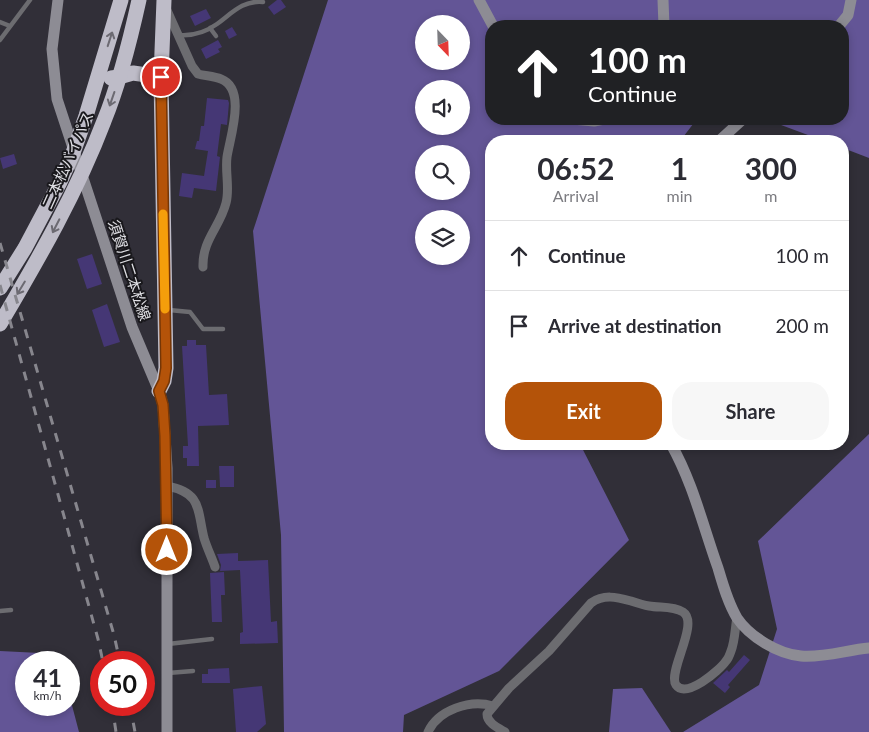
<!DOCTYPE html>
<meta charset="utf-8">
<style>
body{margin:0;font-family:Lato,"Noto Sans JP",sans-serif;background:#f7f7f7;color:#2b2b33;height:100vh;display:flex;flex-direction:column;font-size:19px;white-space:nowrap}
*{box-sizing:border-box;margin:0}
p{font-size:16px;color:#7c7c81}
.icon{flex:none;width:28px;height:28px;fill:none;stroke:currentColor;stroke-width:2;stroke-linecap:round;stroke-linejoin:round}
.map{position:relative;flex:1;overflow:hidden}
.panel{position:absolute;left:485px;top:135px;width:364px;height:315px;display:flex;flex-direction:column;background:#fff;border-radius:20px;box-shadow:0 2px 8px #0003}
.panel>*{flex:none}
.top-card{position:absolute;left:485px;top:20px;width:364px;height:105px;border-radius:20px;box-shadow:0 2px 8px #0003;background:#202124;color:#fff;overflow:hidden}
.needle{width:32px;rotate:157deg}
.tools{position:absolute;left:415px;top:15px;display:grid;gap:10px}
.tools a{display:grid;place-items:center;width:55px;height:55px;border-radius:50%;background:#fff;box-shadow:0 2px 8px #0003;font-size:25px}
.speed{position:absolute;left:15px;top:651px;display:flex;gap:10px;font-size:25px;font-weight:700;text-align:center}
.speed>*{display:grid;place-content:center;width:65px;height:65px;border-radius:50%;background:#fff;box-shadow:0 2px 8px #0003;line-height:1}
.speed small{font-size:12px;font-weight:400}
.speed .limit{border:8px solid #d22;background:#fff;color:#111}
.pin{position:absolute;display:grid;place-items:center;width:42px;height:42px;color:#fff;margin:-21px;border:2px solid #fff;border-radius:50%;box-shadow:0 1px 5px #0007}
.me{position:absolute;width:55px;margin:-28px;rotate:0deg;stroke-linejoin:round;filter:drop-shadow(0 0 4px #0008)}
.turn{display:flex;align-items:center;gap:18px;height:105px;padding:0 20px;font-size:22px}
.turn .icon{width:65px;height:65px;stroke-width:2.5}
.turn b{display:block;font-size:35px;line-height:42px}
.eta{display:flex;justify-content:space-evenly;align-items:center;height:85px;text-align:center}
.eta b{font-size:30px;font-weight:700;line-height:35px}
.action{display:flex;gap:10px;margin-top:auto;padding:10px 20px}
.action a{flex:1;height:58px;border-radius:20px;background:#b45309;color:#fff;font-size:20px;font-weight:700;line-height:58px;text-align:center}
.action a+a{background:#f7f7f7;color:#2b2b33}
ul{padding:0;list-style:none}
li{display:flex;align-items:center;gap:15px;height:70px;padding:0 20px;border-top:1px solid #e1e1e2}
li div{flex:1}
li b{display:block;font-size:19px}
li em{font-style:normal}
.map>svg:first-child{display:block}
.forest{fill:#635596;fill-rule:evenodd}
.building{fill:#453775}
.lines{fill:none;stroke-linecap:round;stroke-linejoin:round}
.lane{stroke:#6c6c70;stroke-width:4.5}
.street{stroke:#6c6c70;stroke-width:9}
.secondary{stroke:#8d8c94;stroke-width:11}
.highway{stroke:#bebcc8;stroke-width:15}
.rail{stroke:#87868d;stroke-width:3;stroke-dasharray:9 9;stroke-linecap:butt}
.oneway{stroke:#6c6a72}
.route-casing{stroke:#753606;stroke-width:12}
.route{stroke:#b45309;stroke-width:9}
.slow{stroke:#f59e0b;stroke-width:9}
.labels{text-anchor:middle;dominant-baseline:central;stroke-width:4;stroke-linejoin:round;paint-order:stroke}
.street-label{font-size:15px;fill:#e0e0e5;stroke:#19181c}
</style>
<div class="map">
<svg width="869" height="732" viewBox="0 0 869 732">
<rect width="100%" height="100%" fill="#312f38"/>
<g class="forest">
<path d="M328,0H869V158L843,148L842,141H824L765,119H842V26H491V119H697L680,141H491V444H580L629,540L499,671L404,715L403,732H284L281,535L253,231ZM424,24H461V61H424ZM424,89H461V126H424ZM424,154H461V191H424ZM424,219H461V256H424Z"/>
<path d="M869,434V732H683L759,685L777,629L758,541Z"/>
<path d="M0,651L40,653L48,662H26V705H69V694L79,732H0Z"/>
<path d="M642,688L671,732H609L613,689Z"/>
</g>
<g class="building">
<path d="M277,0H281L286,7L274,15L268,7Z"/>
<path d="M206,9L211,18L195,26L190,16Z"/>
<path d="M232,27L237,35L229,39L225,31Z"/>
<path d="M218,40L222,47L218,49L220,52L206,59L201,49Z"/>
<path d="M207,98L228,100L229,103L227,125L221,124L217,156L220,157L216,191L194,188L192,198L179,196L182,173L204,176L208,151L195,149L197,141H199L201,126H204Z"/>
<path d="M14,154L17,164L3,169L0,158Z"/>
<path d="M92,254L102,284L87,289L77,259Z"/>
<path d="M107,304L120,342L104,347L92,310Z"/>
<path d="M187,340H196V345H206L209,395L227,394L229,425L198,426L199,466H187V458H183V446H188L182,346H187Z"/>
<path d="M219,466H234V487H220Z"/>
<rect x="206" y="480" width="10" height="8"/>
<path d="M238,553V561L268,560L271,622L277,621L278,643L240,644V633L243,632L240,570L220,571L221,565L217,554Z"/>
<path d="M224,572L225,595H221L222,622H212L210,573Z"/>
<path d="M744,655L750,660L728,685L730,687L725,693L713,683L727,670L729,672Z"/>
<path d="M229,668L230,683H202V674H208V669Z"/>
<path d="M262,686L266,724L257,732H236L233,689Z"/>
</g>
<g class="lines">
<g class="lane">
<path d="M0,22L10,26"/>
<path d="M210,28L216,36"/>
<path d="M179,35C192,36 206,32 217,24C232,13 243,0 263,2"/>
<path d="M0,40L30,0"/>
<path d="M169,310L190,312L203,329H223"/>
<path d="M0,611L11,610"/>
<path d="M168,644L212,639"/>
<path d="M168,673L193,671"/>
</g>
<g class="street">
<path d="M166,8L192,66L198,74C205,76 214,76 221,79C247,89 230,137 227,157C225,172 230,189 226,203C220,227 202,240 203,267"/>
<path d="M167,486C202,493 197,509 204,538C207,548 212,558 215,567"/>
<path d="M428,732C438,710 470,699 493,706"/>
<path d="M505,732C498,728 487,723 487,714L509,688L549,651L591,603C604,594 616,597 631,601C637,603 643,605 649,606C660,608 673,606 683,612C700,623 667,672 676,685C686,699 719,671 726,661C728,659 730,654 731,651C735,641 735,628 737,617"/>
</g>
<g class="secondary">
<path d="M58,0L52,49L57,99L132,327L159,391L163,405L167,468V732"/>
<path d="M479,0L493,26"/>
<path d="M663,0L664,26"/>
<path d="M839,26L848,15L851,0"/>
<path d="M572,119L594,121L604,119"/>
<path d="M719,141L743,119"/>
<path d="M671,444C693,483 703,526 718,568C723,585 728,603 737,618C750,637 778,654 801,656C823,658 847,650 869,648"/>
</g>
<g class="highway">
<path d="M111,78L119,77L133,73L161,77"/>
<path d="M0,288L25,248L60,182L73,153L86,116L121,0"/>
<path d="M0,324C39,258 77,192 104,121C120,82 130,41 139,0"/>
<path d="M159,391L164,381L166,368L161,77L164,0"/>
</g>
<g class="rail">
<path d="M0,243L114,635L120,662"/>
<path d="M0,285L98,639L103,662"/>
<path d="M112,705L116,732"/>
<path d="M130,705L135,732"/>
</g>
</g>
<defs><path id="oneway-shaft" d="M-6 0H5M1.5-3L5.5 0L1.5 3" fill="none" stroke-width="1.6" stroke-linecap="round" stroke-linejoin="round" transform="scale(1.25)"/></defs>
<g class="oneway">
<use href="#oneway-shaft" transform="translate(110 39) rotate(-72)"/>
<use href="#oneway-shaft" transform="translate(112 99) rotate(109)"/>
<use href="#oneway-shaft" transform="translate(56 226) rotate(117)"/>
<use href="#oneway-shaft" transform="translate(21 288) rotate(121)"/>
</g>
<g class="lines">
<defs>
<path id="route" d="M161,77L166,368L164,381L159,391L163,405L165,436L167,550"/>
</defs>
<use href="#route" class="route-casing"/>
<use href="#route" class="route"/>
<path class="slow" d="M163,214L165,309"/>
</g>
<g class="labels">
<g class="street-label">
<text transform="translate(67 160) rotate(-66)">二本松バイパス</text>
<text transform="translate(130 270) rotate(72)">須賀川二本松線</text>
</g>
</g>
</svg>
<div class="tools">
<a><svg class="needle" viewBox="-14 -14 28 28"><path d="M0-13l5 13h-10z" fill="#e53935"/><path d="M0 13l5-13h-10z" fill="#7c7c81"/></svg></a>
<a><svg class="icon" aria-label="sound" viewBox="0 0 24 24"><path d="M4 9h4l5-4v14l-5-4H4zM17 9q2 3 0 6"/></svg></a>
<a><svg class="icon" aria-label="search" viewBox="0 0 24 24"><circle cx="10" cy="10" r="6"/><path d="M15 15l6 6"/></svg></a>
<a><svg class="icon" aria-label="layers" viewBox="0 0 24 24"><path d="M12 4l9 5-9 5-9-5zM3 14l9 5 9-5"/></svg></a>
</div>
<div class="speed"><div>41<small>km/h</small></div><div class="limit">50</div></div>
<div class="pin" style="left:161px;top:77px;background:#d93025"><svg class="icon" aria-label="arrive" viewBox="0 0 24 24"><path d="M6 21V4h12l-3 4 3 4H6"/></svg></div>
<svg class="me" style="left:167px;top:550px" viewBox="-20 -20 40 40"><circle r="17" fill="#b45309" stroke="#fff" stroke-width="3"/><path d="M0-11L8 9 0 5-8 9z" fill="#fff"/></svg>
<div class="top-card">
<div class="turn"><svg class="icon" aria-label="ahead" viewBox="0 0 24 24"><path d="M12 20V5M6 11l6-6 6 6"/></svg><div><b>100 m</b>Continue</div></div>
</div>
<section class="panel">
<div class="eta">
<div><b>06:52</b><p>Arrival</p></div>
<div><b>1</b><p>min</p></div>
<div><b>300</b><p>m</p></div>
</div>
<ul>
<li><svg class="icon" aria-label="ahead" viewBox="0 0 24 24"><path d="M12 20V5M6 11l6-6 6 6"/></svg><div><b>Continue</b></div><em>100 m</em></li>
<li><svg class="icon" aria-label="arrive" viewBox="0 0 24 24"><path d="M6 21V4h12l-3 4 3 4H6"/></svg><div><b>Arrive at destination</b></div><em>200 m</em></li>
</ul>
<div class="action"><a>Exit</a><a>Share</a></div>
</section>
</div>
